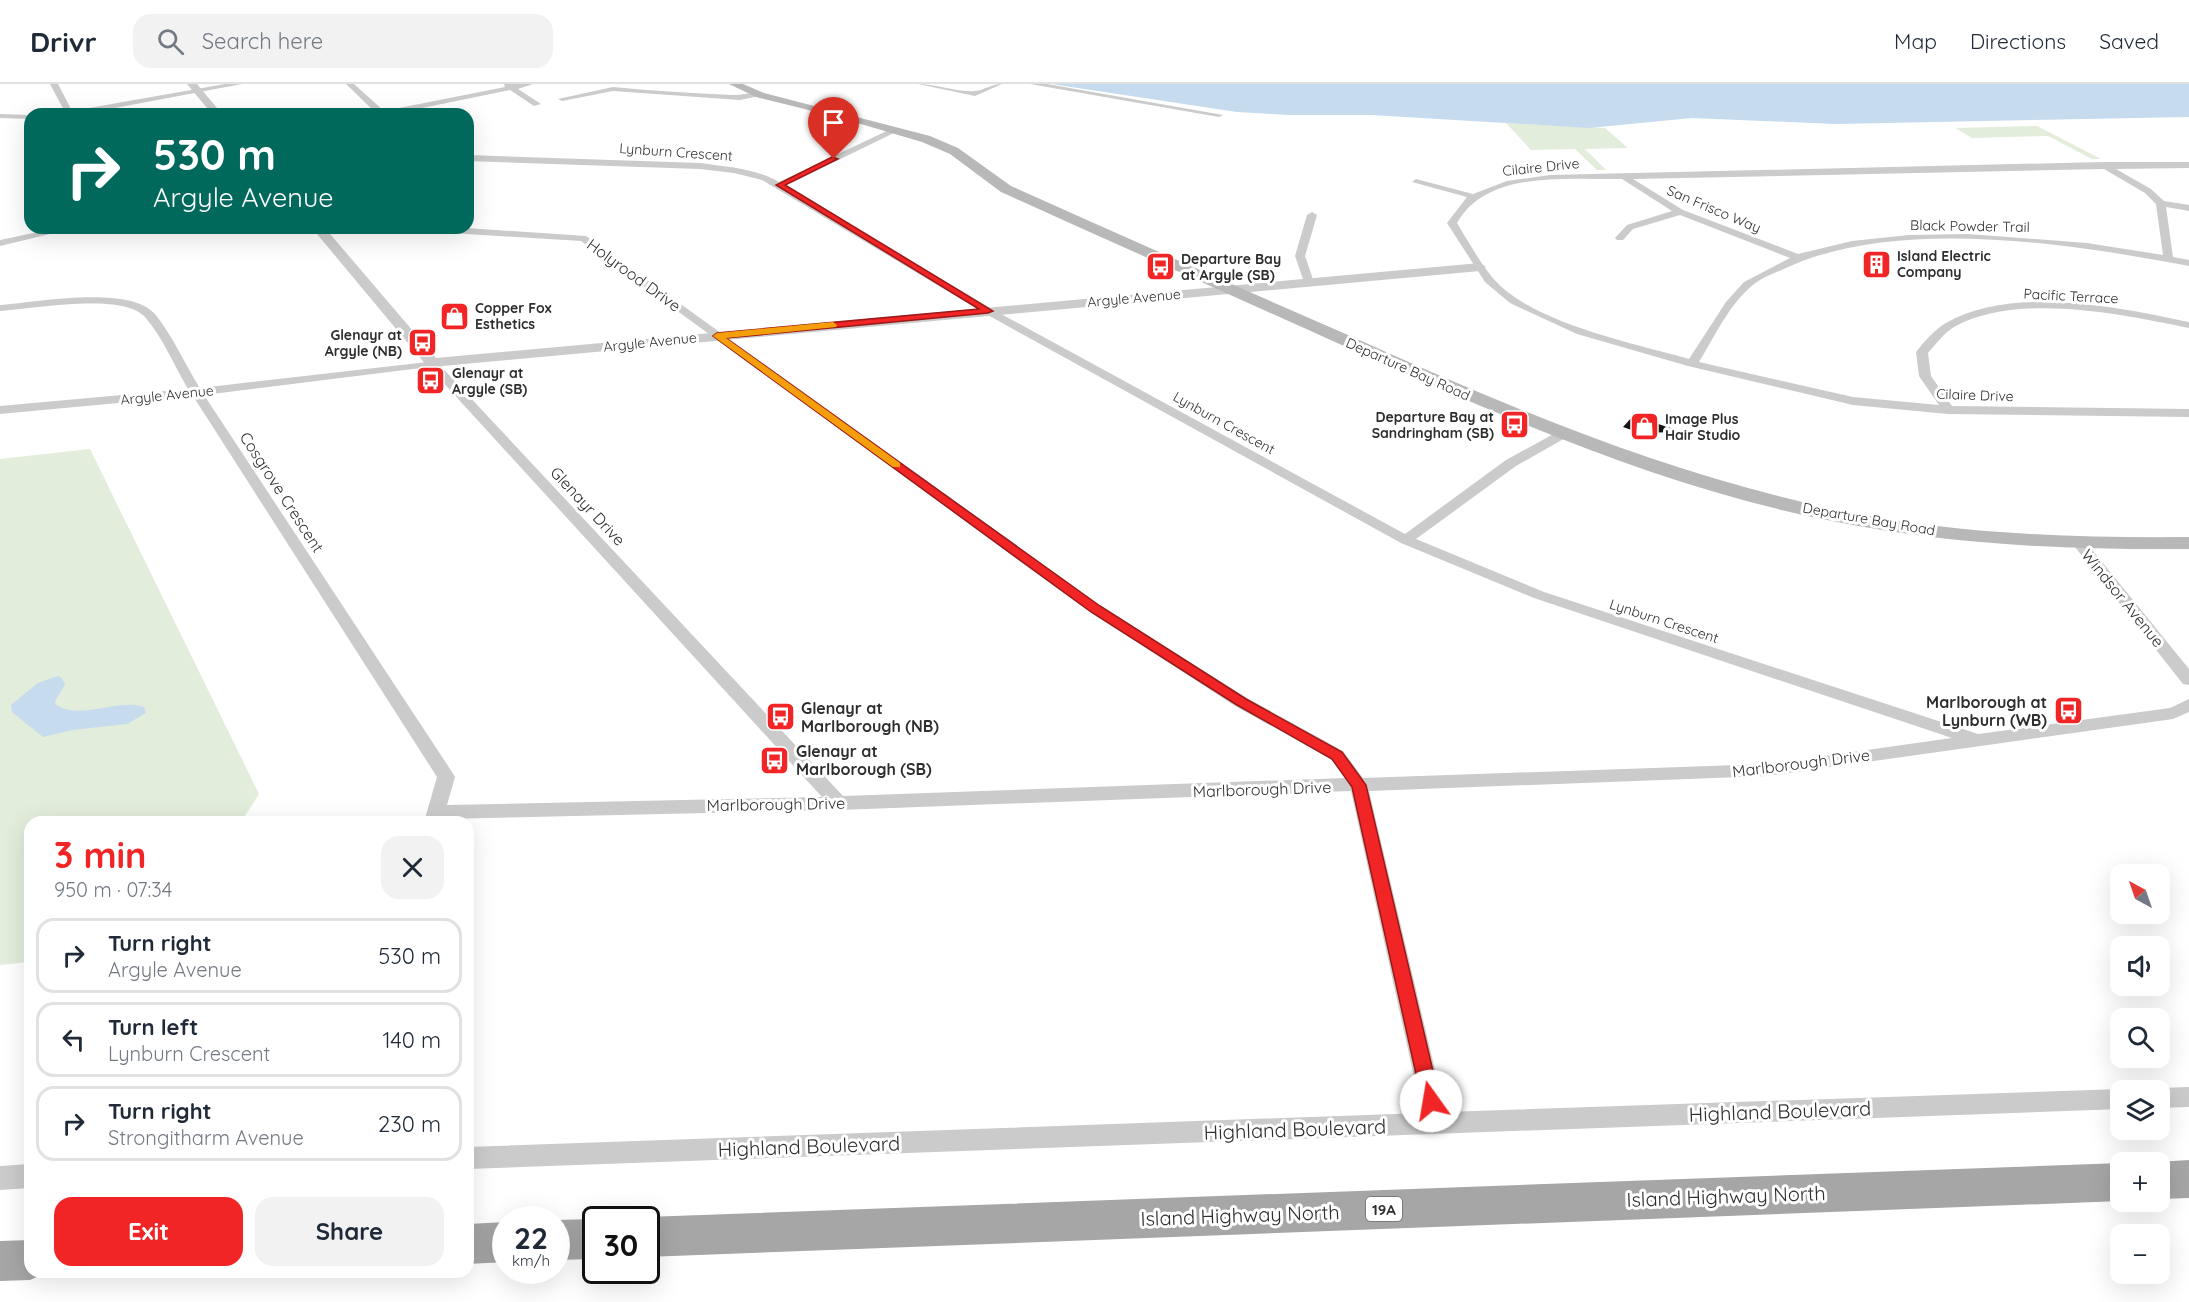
<!DOCTYPE html>
<meta charset="utf-8">
<style>
body{margin:0;font-family:Quicksand,sans-serif;background:#f2f2f3;color:#1f2937;height:100vh;display:flex;flex-direction:column;font-size:22px;white-space:nowrap}
*{box-sizing:border-box;margin:0}
p{font-size:20px;color:#747a83}
.icon{flex:none;width:33px;height:33px;fill:none;stroke:currentColor;stroke-width:2;stroke-linecap:round;stroke-linejoin:round}
.map{position:relative;flex:1;overflow:hidden}
.side{position:absolute;left:24px;top:732px;width:450px;height:462px;display:flex;flex-direction:column;background:#fff;border-radius:18px;box-shadow:0 6px 24px #0002}
.side>*{flex:none}
.top-card{position:absolute;left:24px;top:24px;width:450px;height:126px;border-radius:18px;box-shadow:0 6px 24px #0002;background:#00695c;color:#fff;overflow:hidden}
.needle{width:39px;rotate:320deg}
.tools{position:absolute;left:2110px;top:780px;display:grid;gap:12px}
.tools a{display:grid;place-items:center;width:60px;height:60px;border-radius:12px;background:#fff;box-shadow:0 6px 24px #0002;font-size:30px}
.speed{position:absolute;left:492px;top:1122px;display:flex;gap:12px;font-size:30px;font-weight:700;text-align:center}
.speed>*{display:grid;place-content:center;width:78px;height:78px;border-radius:50%;background:#fff;box-shadow:0 6px 24px #0002;line-height:1}
.speed small{font-size:15px;font-weight:400}
.speed .limit{border:3px solid #111;border-radius:9px;background:#fff;color:#111}
.pin{position:absolute;display:grid;place-items:center;width:51px;height:51px;color:#fff;margin:-62px -26px;border-radius:50% 50% 50% 0;rotate:-45deg;box-shadow:0 0 6px #0007}
.pin .icon{rotate:45deg}
.me{position:absolute;width:66px;margin:-33px;rotate:347deg;stroke-linejoin:round;filter:drop-shadow(0 0 4px #0008)}
.turn{display:flex;align-items:center;gap:21px;height:126px;padding:0 30px;font-size:27px}
.turn .icon{width:78px;height:78px;stroke-width:2.5}
.turn b{display:block;font-size:42px;line-height:51px}
.round{display:grid;place-items:center;flex:none;width:63px;height:63px;border-radius:18px;background:#f2f2f3}
.head{display:flex;align-items:center;justify-content:space-between;height:102px;padding:0 30px}
h1{font-size:36px;font-weight:700;line-height:45px;color:#f12525}
.primary-button{display:flex;gap:12px;margin-top:auto;padding:12px 30px}
.primary-button a{flex:1;height:69px;border-radius:18px;background:#f12525;color:#fff;font-size:24px;font-weight:700;line-height:69px;text-align:center}
.primary-button a+a{background:#f2f2f3;color:#1f2937}
ul{padding:0;list-style:none}
li{display:flex;align-items:center;gap:18px;height:75px;margin:0 12px 9px;padding:0 18px;border:3px solid #e0e1e3;border-radius:18px}
li div{flex:1}
li b{display:block;font-size:22px}
li em{font-style:normal}
header{display:flex;align-items:center;gap:36px;box-sizing:border-box;height:84px;padding:0 30px;background:#fff;border-bottom:2px solid #e0e1e3}
header strong{font-size:28px}
nav{display:flex;gap:33px;margin-inline-start:auto;font-size:21px}
.search{width:420px;height:54px;background:#f2f2f3;display:flex;align-items:center;gap:15px;box-sizing:border-box;padding:0 21px;border-radius:18px;color:#747a83;font-size:22px}
.map>svg:first-child{display:block}
.green{fill:#e3eddb}
.water{fill:#c6dbee}
.building{fill:#151515}
.lines{fill:none;stroke-linecap:round;stroke-linejoin:round}
.minor{fill:#cbcbcb;fill-rule:evenodd}
.tertiary{fill:#cbcbcb;fill-rule:evenodd}
.secondary{fill:#b8b8b8;fill-rule:evenodd}
.primary{fill:#a6a6a6;fill-rule:evenodd}
.route{fill:#f12525;stroke:#9d1818;stroke-width:1.5}
.slow{fill:#f59e0b}
.labels{text-anchor:middle;dominant-baseline:central;stroke-width:6;stroke-linejoin:round;paint-order:stroke}
.far-street-label{font-size:14px;fill:#2e2e2e;stroke:#fff}
.far-poi-label{font-size:14px;font-weight:bold;fill:#2e2e2e;stroke:#fff;text-anchor:start}
.shield{fill:#fff;stroke:#6d6d6d;stroke-width:1.5}
.shield-label{font-size:15px;font-weight:bold;fill:#2e2e2e}
.street-label{font-size:16px;fill:#2e2e2e;stroke:#fff}
.poi-label{font-size:16px;font-weight:bold;fill:#2e2e2e;stroke:#fff;text-anchor:start}
.near-street-label{font-size:20px;fill:#2e2e2e;stroke:#fff}
</style>
<header>
<strong>Drivr</strong>
<div class="search"><svg class="icon" aria-label="search" viewBox="0 0 24 24"><circle cx="10" cy="10" r="6"/><path d="M15 15l6 6"/></svg>Search here</div>
<nav><a>Map</a><a>Directions</a><a>Saved</a></nav>
</header>
<div class="map">
<svg width="2189" height="1218" viewBox="0 0 2189 1218">
<rect width="100%" height="100%" fill="#fff"/>
<g class="green">
<path d="M1506,39L1605,44L1628,64L1585,65L1606,86H1597L1575,65L1531,66Z"/>
<path d="M2037,42L2101,75H2092L2048,52L1972,54L1955,44Z"/>
<path d="M90,365L259,710L241,738H30V878L0,881V375Z"/>
</g>
<g class="water">
<path d="M1051,0H2189V33L1835,40L1692,34L1589,44L1372,31H1289L1237,28Z"/>
<path d="M58,592L62,594L65,601L55,617L56,621C84,637 114,614 144,623L146,629L127,640L72,646L43,653L12,628L11,621L38,599Z"/>
</g>
<path class="building" d="M1633,332L1677,346V348L1640,349L1623,343Z"/>
<g class="lines">
<g class="minor">
<path d="M50,0H58L72,27L225,0H242L83,30H66Z"/>
<path d="M346,0H354L384,27L505,3L504,0H533L518,5L541,20L534,22L510,6L393,30H377Z"/>
<path d="M918,0C935,0 962,9 975,7C985,6 991,0 1002,0L975,12Z"/>
<path d="M1030,0H1047L1223,31L1219,33Z"/>
<path d="M613,3C653,7 692,9 732,11C741,12 756,6 764,11L740,16L613,7L562,17L558,15Z"/>
<path d="M0,30L30,31V35L0,34Z"/>
<path d="M893,44L900,46L785,102L992,225L1405,450L1506,376L1559,347H1567V353L1516,382L1416,455L1544,508L1978,650L2170,624L2189,615V628L2173,635L1767,692L1369,707L1445,1028L2121,1005L2126,1006H2121V1025L468,1085V1063L1422,1029L1351,707L839,726L443,735L442,738H424L437,693L193,312L0,330V322L188,305C175,283 162,252 145,233C123,208 32,225 0,227V221C36,218 128,201 154,229C170,247 186,282 200,304L436,277L843,712L1345,694L1331,675L1235,622L1091,528L581,157L418,147L413,144H466L586,152L1101,522L1247,614L1343,667L1363,694L1767,680L1952,654L1534,514L1401,459L984,229L762,96L734,89L700,85L468,77V71L700,79C727,83 755,84 779,98ZM429,283L822,713L447,721L455,693L452,688L204,311Z"/>
<path d="M2103,78H2189V84L2116,85L2151,105L2164,117L2189,121V127L2166,123L2173,173L2189,176V182C2072,160 1897,132 1786,184C1775,189 1763,193 1754,200C1729,220 1715,252 1699,278L1853,313L1939,321L1919,292L1916,268C1924,258 1935,245 1946,239C2011,201 2119,223 2189,238V244C2121,230 2018,208 1954,243C1944,249 1936,260 1928,269L1931,292L1952,322L2189,325V333L1948,330L1853,321L1688,282L1577,250L1510,219L1485,198L1447,139L1467,113L1412,98L1416,95L1473,110L1507,97L1550,91ZM2104,85L2145,109L2156,120L2163,171L2087,159L1968,150L1909,151L1852,157L1798,170L1683,126L1633,95ZM1622,95L1672,127L1627,141L1615,154L1617,156H1623L1633,145L1680,131L1790,174L1744,198L1726,218L1689,275C1633,259 1530,239 1492,193C1479,177 1468,157 1457,139C1488,85 1568,96 1622,95Z"/>
<path d="M1312,128L1317,131L1305,172L1314,198L1309,201L1304,198L1295,172L1307,131Z"/>
<path d="M57,144H75L0,162V156Z"/>
<path d="M2080,456L2085,457L2189,585V601L2183,600L2075,463L2073,460Z"/>
<path d="M2189,1003V1023L2160,1024V1006H2152L2160,1004Z"/>
<path d="M30,1080V1104L0,1106V1082Z"/>
</g>
<g class="tertiary">
<path d="M187,0H197L222,30H212Z"/>
<path d="M312,144H325L436,274L1480,179L1486,183L1480,187L432,283L427,282Z"/>
</g>
<path class="secondary" d="M729,0H743L764,9L930,52L958,64L1011,102C1123,152 1235,202 1348,251C1504,321 1661,388 1829,424C1947,450 2069,454 2189,453V465C2069,466 1950,461 1832,437C1663,404 1503,333 1346,263C1231,211 1116,160 1001,108L950,70L922,58L837,33L756,13Z"/>
<g class="primary">
<path d="M2189,1076V1114L2160,1115V1078H2156Z"/>
<path d="M2121,1079V1117L646,1173V1136H640L646,1133Z"/>
<path d="M596,1135V1175L556,1176V1136Z"/>
<path d="M506,1138V1178L468,1180V1140Z"/>
<path d="M30,1156V1188H45L44,1190L30,1196L0,1197V1157Z"/>
</g>
</g>
<path class="route" d="M832,73L838,75L785,101L993,227L988,229L726,254L1100,522L1246,615L1342,668L1366,701L1440,1017L1437,1023L1431,1026L1424,1023L1422,1017L1352,703L1332,675L1237,621L1091,528L713,252L717,249L979,225L776,101Z"/>
<path class="slow" d="M833,238L837,241L836,243L726,254L900,379V383H893L713,252L717,249Z"/>
<defs>
<symbol id="building-square" viewBox="-11 -11 22 22"><rect x="-9" y="-9" width="18" height="18" rx="4" fill="#f12525" stroke="#fff"/><path d="M-4-6H4V6H1V3H-1V6H-4ZM-2.5-4.3h1.7v1.8h-1.7ZM.8-4.3h1.7v1.8H.8ZM-2.5-1h1.7V.8h-1.7ZM.8-1h1.7V.8H.8Z" fill="#fff"/></symbol>
<symbol id="bus-square" viewBox="-11 -11 22 22"><rect x="-9" y="-9" width="18" height="18" rx="4" fill="#f12525" stroke="#fff"/><path d="M-5-6H5V4H4V6H2V4H-2V6H-4V4H-5ZM-3.5-4V0h7V-4ZM-3.5 1.2v1.5H-2V1.2ZM2 1.2v1.5H3.5V1.2Z" fill="#fff"/></symbol>
<symbol id="shop-square" viewBox="-11 -11 22 22"><rect x="-9" y="-9" width="18" height="18" rx="4" fill="#f12525" stroke="#fff"/><path d="M-5-2.5h2.3a2.7 3.5 0 0 1 5.4 0H5L5.5 6h-11ZM-1.5-2.5h3a1.5 2.3 0 0 0-3 0Z" fill="#fff"/></symbol>
</defs>
<g fill-rule="evenodd">
<use href="#building-square" x="1860" y="164" width="33" height="33"/>
<use href="#bus-square" x="1144" y="166" width="33" height="33"/>
<use href="#shop-square" x="438" y="216" width="33" height="33"/>
<use href="#bus-square" x="406" y="242" width="33" height="33"/>
<use href="#bus-square" x="414" y="280" width="33" height="33"/>
<use href="#bus-square" x="1498" y="324" width="33" height="33"/>
<use href="#shop-square" x="1628" y="326" width="33" height="33"/>
<use href="#bus-square" x="2052" y="610" width="33" height="33"/>
<use href="#bus-square" x="764" y="616" width="33" height="33"/>
<use href="#bus-square" x="758" y="660" width="33" height="33"/>
</g>
<g class="labels">
<g class="far-street-label">
<text transform="translate(676 68) rotate(4)">Lynburn Crescent</text>
<text transform="translate(1541 83) rotate(-6)">Cilaire Drive</text>
<text transform="translate(1714 125) rotate(23)">San Frisco Way</text>
<text transform="translate(1970 142) rotate(1)">Black Powder Trail</text>
<text transform="translate(2071 212) rotate(3)">Pacific Terrace</text>
<text transform="translate(1134 214) rotate(-5)">Argyle Avenue</text>
<text transform="translate(650 258) rotate(-6)">Argyle Avenue</text>
<text transform="translate(1408 285) rotate(24)">Departure Bay Road</text>
<text transform="translate(167 311) rotate(-6)">Argyle Avenue</text>
<text transform="translate(1975 311) rotate(2)">Cilaire Drive</text>
<text transform="translate(1224 339) rotate(29)">Lynburn Crescent</text>
<text transform="translate(1869 435) rotate(10)">Departure Bay Road</text>
<text transform="translate(1664 537) rotate(18)">Lynburn Crescent</text>
</g>
<g class="far-poi-label">
<text x="1897" y="172">Island Electric<tspan x="1897" dy="16">Company</tspan></text>
<text x="1181" y="175">Departure Bay<tspan x="1181" dy="16">at Argyle (SB)</tspan></text>
<text x="475" y="224">Copper Fox<tspan x="475" dy="16">Esthetics</tspan></text>
<text x="402" y="251" text-anchor="end">Glenayr at<tspan x="402" dy="16">Argyle (NB)</tspan></text>
<text x="452" y="289">Glenayr at<tspan x="452" dy="16">Argyle (SB)</tspan></text>
<text x="1494" y="333" text-anchor="end">Departure Bay at<tspan x="1494" dy="16">Sandringham (SB)</tspan></text>
<text x="1665" y="335">Image Plus<tspan x="1665" dy="16">Hair Studio</tspan></text>
</g>
<rect class="shield" x="1366" y="1113" width="36" height="24" rx="4.5"/>
<g class="shield-label">
<text x="1384" y="1125">19A</text>
</g>
<g class="street-label">
<text transform="translate(634 191) rotate(36)">Holyrood Drive</text>
<text transform="translate(282 408) rotate(57)">Cosgrove Crescent</text>
<text transform="translate(588 422) rotate(47)">Glenayr Drive</text>
<text transform="translate(2123 514) rotate(51)">Windsor Avenue</text>
<text transform="translate(1801 679) rotate(-7)">Marlborough Drive</text>
<text transform="translate(1262 705) rotate(-2)">Marlborough Drive</text>
<text transform="translate(776 720) rotate(-1)">Marlborough Drive</text>
</g>
<g class="poi-label">
<text x="2047" y="618" text-anchor="end">Marlborough at<tspan x="2047" dy="18">Lynburn (WB)</tspan></text>
<text x="801" y="624">Glenayr at<tspan x="801" dy="18">Marlborough (NB)</tspan></text>
<text x="796" y="667">Glenayr at<tspan x="796" dy="18">Marlborough (SB)</tspan></text>
</g>
<g class="near-street-label">
<text transform="translate(1780 1027) rotate(-2)">Highland Boulevard</text>
<text transform="translate(1295 1045) rotate(-2)">Highland Boulevard</text>
<text transform="translate(809 1062) rotate(-2)">Highland Boulevard</text>
<text transform="translate(1726 1112) rotate(-2)">Island Highway North</text>
<text transform="translate(1240 1131) rotate(-2)">Island Highway North</text>
</g>
</g>
</svg>
<div class="tools">
<a><svg class="needle" viewBox="-14 -14 28 28"><path d="M0-13l5 13h-10z" fill="#e53935"/><path d="M0 13l5-13h-10z" fill="#747a83"/></svg></a>
<a><svg class="icon" aria-label="sound" viewBox="0 0 24 24"><path d="M4 9h4l5-4v14l-5-4H4zM17 9q2 3 0 6"/></svg></a>
<a><svg class="icon" aria-label="search" viewBox="0 0 24 24"><circle cx="10" cy="10" r="6"/><path d="M15 15l6 6"/></svg></a>
<a><svg class="icon" aria-label="layers" viewBox="0 0 24 24"><path d="M12 4l9 5-9 5-9-5zM3 14l9 5 9-5"/></svg></a>
<a>+</a>
<a>−</a>
</div>
<div class="speed"><div>22<small>km/h</small></div><div class="limit">30</div></div>
<div class="pin" style="left:834px;top:75px;background:#d93025"><svg class="icon" aria-label="arrive" viewBox="0 0 24 24"><path d="M6 21V4h12l-3 4 3 4H6"/></svg></div>
<svg class="me" style="left:1431px;top:1017px" viewBox="-20 -20 40 40"><circle r="19" fill="#fff"/><path d="M0-13L10 11 0 6-10 11z" fill="#f12525"/></svg>
<div class="top-card">
<div class="turn"><svg class="icon" aria-label="right" viewBox="0 0 24 24"><path d="M7 20v-9h11M14 6l5 5-5 5"/></svg><div><b>530 m</b>Argyle Avenue</div></div>
</div>
<section class="side">
<div class="head"><div><h1>3 min</h1><p>950 m · 07:34</p></div><a class="round"><svg class="icon" aria-label="close" viewBox="0 0 24 24"><path d="M6 6l12 12M18 6L6 18"/></svg></a></div>
<ul>
<li><svg class="icon" aria-label="right" viewBox="0 0 24 24"><path d="M7 20v-9h11M14 6l5 5-5 5"/></svg><div><b>Turn right</b><p>Argyle Avenue</p></div><em>530 m</em></li>
<li><svg class="icon" aria-label="left" viewBox="0 0 24 24"><path d="M17 20v-9H6M10 6l-5 5 5 5"/></svg><div><b>Turn left</b><p>Lynburn Crescent</p></div><em>140 m</em></li>
<li><svg class="icon" aria-label="right" viewBox="0 0 24 24"><path d="M7 20v-9h11M14 6l5 5-5 5"/></svg><div><b>Turn right</b><p>Strongitharm Avenue</p></div><em>230 m</em></li>
</ul>
<div class="primary-button"><a>Exit</a><a>Share</a></div>
</section>
</div>
